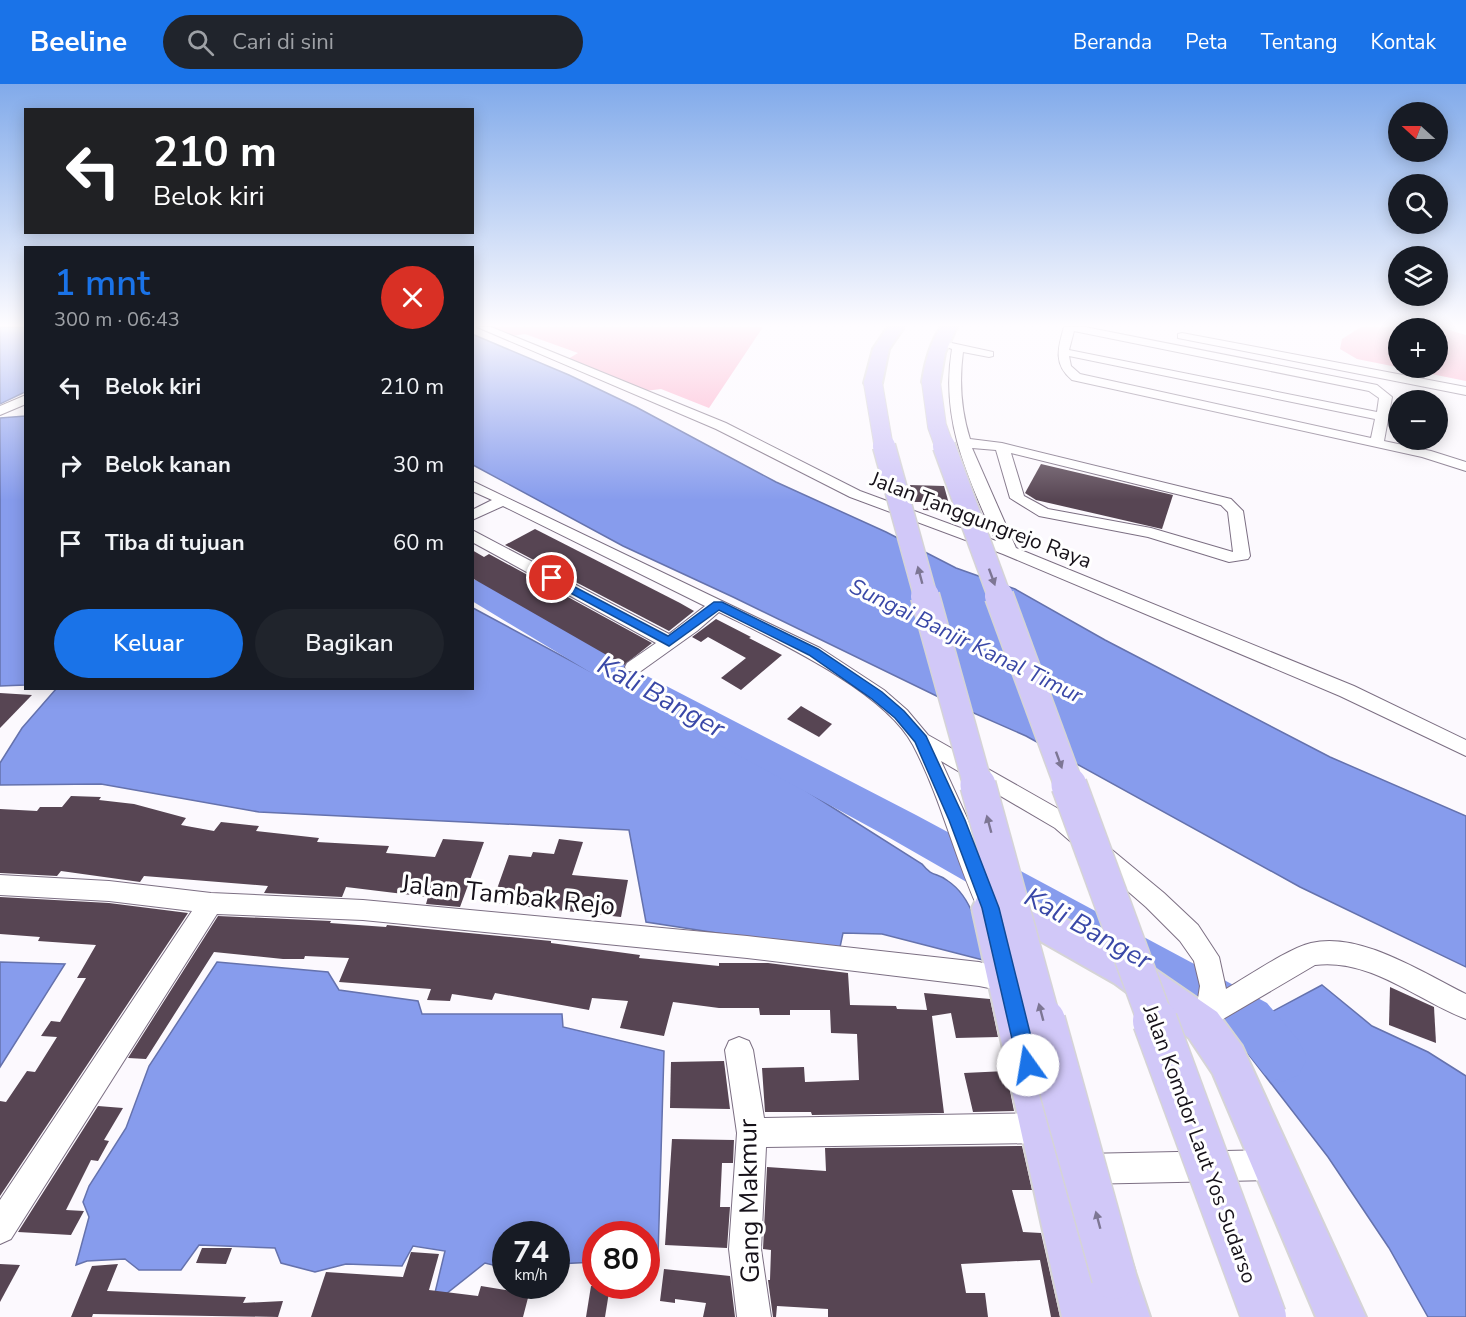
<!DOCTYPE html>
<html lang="id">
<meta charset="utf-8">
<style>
body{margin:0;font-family:"Nunito Sans",sans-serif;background:#20242c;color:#f1f3f6;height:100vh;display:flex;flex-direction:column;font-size:22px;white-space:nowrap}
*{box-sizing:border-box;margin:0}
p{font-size:20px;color:#9ea1a6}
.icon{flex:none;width:33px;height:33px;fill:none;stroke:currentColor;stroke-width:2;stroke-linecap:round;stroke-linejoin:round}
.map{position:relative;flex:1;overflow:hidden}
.sheet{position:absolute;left:24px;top:162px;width:450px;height:444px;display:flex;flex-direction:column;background:#171b24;border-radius:0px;box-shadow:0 3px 15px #0003}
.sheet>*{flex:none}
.top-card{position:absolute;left:24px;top:24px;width:450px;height:126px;border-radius:0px;box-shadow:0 3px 15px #0003;background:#202124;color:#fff;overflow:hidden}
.needle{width:39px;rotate:291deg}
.controls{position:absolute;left:1388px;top:18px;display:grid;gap:12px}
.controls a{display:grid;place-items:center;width:60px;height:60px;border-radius:50%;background:#171b24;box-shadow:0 3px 15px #0003;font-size:30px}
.speed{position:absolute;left:492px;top:1137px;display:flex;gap:12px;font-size:30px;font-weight:700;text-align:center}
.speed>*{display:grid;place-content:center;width:78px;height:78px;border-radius:50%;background:#171b24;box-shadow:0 3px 15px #0003;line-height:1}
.speed small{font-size:15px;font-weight:400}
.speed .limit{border:9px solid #d22;background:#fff;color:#111}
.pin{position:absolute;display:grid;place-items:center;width:51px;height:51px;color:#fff;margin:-26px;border:3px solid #fff;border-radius:50%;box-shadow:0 2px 6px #0007}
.me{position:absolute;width:66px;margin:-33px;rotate:347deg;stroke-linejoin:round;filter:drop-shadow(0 0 4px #0008)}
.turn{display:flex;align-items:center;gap:21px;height:126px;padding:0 30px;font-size:27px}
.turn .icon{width:78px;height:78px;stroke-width:2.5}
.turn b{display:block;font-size:42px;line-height:51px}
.round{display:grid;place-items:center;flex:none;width:63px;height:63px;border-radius:32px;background:#20242c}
.headline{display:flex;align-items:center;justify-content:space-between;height:102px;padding:0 30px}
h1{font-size:36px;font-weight:600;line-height:45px;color:#1a73e8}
.cta{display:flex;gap:12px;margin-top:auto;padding:12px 30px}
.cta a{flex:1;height:69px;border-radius:36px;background:#1a73e8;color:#fff;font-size:24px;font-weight:600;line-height:69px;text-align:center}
.cta a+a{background:#20242c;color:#f1f3f6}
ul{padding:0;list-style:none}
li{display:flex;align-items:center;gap:18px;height:78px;padding:0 30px}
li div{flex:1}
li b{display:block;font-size:22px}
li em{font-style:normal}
header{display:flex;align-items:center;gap:36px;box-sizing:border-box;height:84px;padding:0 30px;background:#1a73e8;color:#fff}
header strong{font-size:28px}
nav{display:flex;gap:33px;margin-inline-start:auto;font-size:21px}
.search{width:420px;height:54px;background:#20242c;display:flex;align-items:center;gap:15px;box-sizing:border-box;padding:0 21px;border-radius:33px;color:#9ea1a6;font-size:22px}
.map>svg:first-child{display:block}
.green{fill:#fdabc9;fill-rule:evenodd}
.water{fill:#879ced;stroke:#6572ad;stroke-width:1.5}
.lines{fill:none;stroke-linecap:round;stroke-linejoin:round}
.river{fill:#879ced;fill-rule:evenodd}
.building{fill:#574553}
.minor-casing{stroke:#7c6f83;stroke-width:2}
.highway-casing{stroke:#d5d4d6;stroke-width:4}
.minor{fill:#fff;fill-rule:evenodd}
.highway{fill:#d1c8f8;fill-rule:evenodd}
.highway-bridge-far4-casing{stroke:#d5d4d6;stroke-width:20;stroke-linecap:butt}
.highway-bridge-far3-casing{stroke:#d5d4d6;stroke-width:25;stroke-linecap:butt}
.highway-bridge-far2-casing{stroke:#d5d4d6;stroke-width:31;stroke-linecap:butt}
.highway-bridge-far1-casing{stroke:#d5d4d6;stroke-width:38;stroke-linecap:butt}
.highway-bridge-casing{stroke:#d5d4d6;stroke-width:47;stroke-linecap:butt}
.highway-bridge-far4{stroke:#d1c8f8;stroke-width:18}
.highway-bridge-far3{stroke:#d1c8f8;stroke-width:22}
.highway-bridge-far2{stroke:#d1c8f8;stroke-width:28}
.highway-bridge-far1{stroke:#d1c8f8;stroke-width:35}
.highway-bridge{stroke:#d1c8f8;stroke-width:44}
.oneway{fill:#7d7694}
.route{fill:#1a73e8;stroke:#114b97;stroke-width:1.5}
.labels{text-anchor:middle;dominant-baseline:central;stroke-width:6;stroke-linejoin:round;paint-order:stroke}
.street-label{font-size:21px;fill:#161119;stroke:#fff}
.water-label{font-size:22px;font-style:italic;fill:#3a48a7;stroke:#fff}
.near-street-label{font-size:26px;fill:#161119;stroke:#fff}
.near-water-label{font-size:27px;font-style:italic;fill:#3a48a7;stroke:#fff}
</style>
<header>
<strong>Beeline</strong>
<div class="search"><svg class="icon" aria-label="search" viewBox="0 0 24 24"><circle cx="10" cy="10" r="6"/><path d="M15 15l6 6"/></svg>Cari di sini</div>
<nav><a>Beranda</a><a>Peta</a><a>Tentang</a><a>Kontak</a></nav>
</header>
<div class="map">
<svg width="1466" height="1233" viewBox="0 0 1466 1233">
<rect width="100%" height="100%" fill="#fcf9fe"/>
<g class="green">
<path d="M489,243H763L709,324L661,305L645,307L568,275L578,269L525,250L512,252Z"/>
<path d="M1361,243H1439L1466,251V297L1357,275L1340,265L1342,255ZM1398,244H1437V284H1398Z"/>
</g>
<g class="water">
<path d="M0,243H26L25,308L0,320Z"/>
<path d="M472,250L569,291L636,323L776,398L886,448L956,484L1015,505L1105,556L1330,673L1466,732V883L1300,803L1026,652L951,619L733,513L623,462L473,381Z"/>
<path d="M25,332V601L0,602V334Z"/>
<path d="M473,524L775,687L922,780C933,794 937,788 948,797C972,813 981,849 983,876L882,850L843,849L839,868L646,838L629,746L259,728L101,700L0,701V679L22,644L56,605L472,604Z"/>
<path d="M0,878L65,880L0,983Z"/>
<path d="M217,878L328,888L339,906L418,917L422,930H562L563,943L664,967L658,1173L647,1174L646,1150H596L595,1178L557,1180L556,1150H506L505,1184L485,1179L432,1221L445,1167L413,1162L402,1182L346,1180L315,1188L281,1179L275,1164L199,1161L181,1186H139L125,1175L87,1177L76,1181L89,1133L83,1118L89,1102L126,1044L149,982Z"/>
<path d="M1322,901L1372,942L1428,968L1466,992V1233H1428L1389,1164L1328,1073L1232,949Z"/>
</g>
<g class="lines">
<path class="river" d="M472,495L483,498L647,592L916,731L1267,919L1299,957L1307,974L1299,991L1282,998L1265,991L1233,951L888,753L623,608L472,517Z"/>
</g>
<g class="building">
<path d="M1041,380L1173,411L1162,445L1036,416L1025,409Z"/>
<path d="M910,401L944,402L951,427L923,426L922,418H914Z"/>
<path d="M535,445L680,519L694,527L669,547L505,461Z"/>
<path d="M472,466L484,473L489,470L652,559L624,581L472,494Z"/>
<path d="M716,535L751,553L749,554L782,571L741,606L721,594L746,574L708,553L701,558L692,553Z"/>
<path d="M0,609L32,611L0,644Z"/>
<path d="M801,622L832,640L819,653L787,635Z"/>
<path d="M71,712L101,713L99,716L134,720L186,734L181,741L214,747L221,738L259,742L256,747L319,754L317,758L389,762L386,769L435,773L443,755L484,758L460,823L426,820L428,813L346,803L342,813L264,809L268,802L144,792L140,798L61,787L57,792L0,789V725L37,727L40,723H62Z"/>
<path d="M559,755L583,758L572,791L628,796L621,833L492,819L509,771L531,773L533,768L554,770Z"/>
<path d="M0,813L109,819L188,829L0,1112V1017L6,1018L27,987L35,988L57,953L41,952L51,937L60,938L86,894H77L96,861L38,857L40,853L0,850Z"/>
<path d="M218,832L331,837L330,839L386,843L387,841L397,842L551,857V859L640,871L639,874L719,882V879H768L848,889L850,921L896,922L897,925L927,926L924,909L990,915L998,953L956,954L951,929L932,932L944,1029L812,1031L811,1028H765L762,984L804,983L805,998L859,996L857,950L831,949L830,926H790V931H760L759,924H719L673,918L664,952L620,944L628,917L592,914L589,926L495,909L492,916L452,910L450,917L427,916L431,905L339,898L349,874L305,872L304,875H283L214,868L146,975L128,974Z"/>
<path d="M1390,903L1434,923L1436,959L1389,941Z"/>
<path d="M724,977L730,1025L670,1024L671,978Z"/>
<path d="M1006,987L1014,1027L973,1028L964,989Z"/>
<path d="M98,1022L123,1024L104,1056L109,1057L98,1077L91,1076L66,1126L84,1127L71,1151L18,1148Z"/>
<path d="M672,1055L734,1056L733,1079H722L720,1123H730L727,1164L665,1161Z"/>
<path d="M1022,1062L1032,1106H1012L1023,1148L1041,1149L1060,1233H1051L1040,1176L961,1180L966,1209H985L988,1233H828V1225L777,1222L776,1233H773L768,1196H770L771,1166L763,1165L767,1083L826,1087L825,1064Z"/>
<path d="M202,1164H232L226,1180L196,1179Z"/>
<path d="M411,1168L439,1170L429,1206L478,1212L481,1202L529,1210L523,1233H311L326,1188L403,1193Z"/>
<path d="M0,1180L20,1181L0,1218Z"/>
<path d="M118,1180L107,1207L246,1213L243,1219L283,1217L278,1233L93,1230L92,1233H71L92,1182Z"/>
<path d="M664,1185L730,1192L735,1233H703L706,1219L675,1215V1219L660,1217Z"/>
<path d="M591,1202H610L605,1233H586Z"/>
</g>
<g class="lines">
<defs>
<g id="minor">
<path d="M477,243H491L726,339L860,407L996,457C968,393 940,337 952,265L941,261L947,258L993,268V272L989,273L963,268C959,298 961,326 970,355L1002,359L1231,415L1243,427L1250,472L1248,475L1229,478L1148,453L1039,432L1010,414L996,366L972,364L1016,464L1354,602L1466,656V672L1340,612L1003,470L850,413L716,345ZM1011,369L1221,421L1228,428L1233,468L1151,444L1048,425L1024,412Z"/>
<path d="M1064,243H1085L1377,301L1392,313L1384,357L1431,367L1466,378V387L1422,373L1072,296C1053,280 1058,264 1064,243ZM1074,247L1369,307L1379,314L1377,328L1069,266ZM1069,272L1375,335L1371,354L1080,290L1071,282Z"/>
<path d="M1182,249L1466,303V311L1178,254V250Z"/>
<path d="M26,311V320L0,331V322Z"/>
<path d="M472,397L820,564L884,606L907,626L928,651L1071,732L1164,809L1198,841L1219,873L1226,905C1247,893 1289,864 1311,859C1360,847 1423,889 1466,910V935C1417,916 1370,874 1315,881L1218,938L1214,948L1204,952L1194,948L1191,939L1196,927L1200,902L1194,877L1180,857L1146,823L1055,744L941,677L968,736L1002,824L999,831L990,834L981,831C955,777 942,716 913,661C884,606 774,556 719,528L697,547L641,587H627L625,583L627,579L656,559L472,458V446L669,550L705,522L503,422L472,436V426L492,416L472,407Z"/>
<path d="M0,791L109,797L211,809L363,816L747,852L979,878L1018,888L1022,896L1018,904L1009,908L979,902L747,874L363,836L217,830L11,1155L0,1160V1116L192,827L109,817L0,811Z"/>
<path d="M739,953L749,957L753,966L764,1034L1043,1029L1053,1034L1058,1044L1053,1054L1043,1059L766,1063L761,1165L771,1233H737L729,1165L737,1049L725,966L729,957Z"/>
<path d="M1274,1066L1285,1070L1289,1081L1285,1092L1274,1096L1082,1100L1071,1096L1067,1085L1071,1074L1082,1070Z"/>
</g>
<g id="highway">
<path d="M888,243H904L889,265L882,299L879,303H867L864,299L873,265Z"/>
<path d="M941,243H957L945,269L940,298L937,302H925L922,298C925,278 930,259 941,243Z"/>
<path d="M993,802L1014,807L1140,875L1217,928L1242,962L1366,1233H1316L1213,990L1189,954L1114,899L1012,841L1097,1176L1114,1169L1131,1176L1150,1233H1062L972,824L981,806Z"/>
</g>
</defs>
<use href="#minor" class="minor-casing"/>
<use href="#highway" class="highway-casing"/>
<use href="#minor" class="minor"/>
<use href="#highway" class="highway"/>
<defs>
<g id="highway-bridge-far4">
<path d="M931,298L937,342L945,364"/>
<path d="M873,299L884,364"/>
</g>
<g id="highway-bridge-far3">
<path d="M884,362L926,514"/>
<path d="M944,362L1000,514"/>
</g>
<g id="highway-bridge-far2">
<path d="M925,512L978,702"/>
<path d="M999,512L1069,702"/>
</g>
<g id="highway-bridge-far1">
<path d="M978,701L1043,938"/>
<path d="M1069,701L1156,938"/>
</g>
<g id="highway-bridge">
<path d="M1043,937L1114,1193"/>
<path d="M1155,937L1264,1233"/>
</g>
</defs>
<use href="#highway-bridge-far4" class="highway-bridge-far4-casing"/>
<use href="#highway-bridge-far3" class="highway-bridge-far3-casing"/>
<use href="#highway-bridge-far2" class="highway-bridge-far2-casing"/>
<use href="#highway-bridge-far1" class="highway-bridge-far1-casing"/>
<use href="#highway-bridge" class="highway-bridge-casing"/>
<use href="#highway-bridge-far4" class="highway-bridge-far4"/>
<use href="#highway-bridge-far3" class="highway-bridge-far3"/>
<use href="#highway-bridge-far2" class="highway-bridge-far2"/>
<use href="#highway-bridge-far1" class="highway-bridge-far1"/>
<use href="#highway-bridge" class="highway-bridge"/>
</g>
<defs><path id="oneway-solid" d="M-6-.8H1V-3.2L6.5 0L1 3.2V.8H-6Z" transform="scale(1.5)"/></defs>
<g class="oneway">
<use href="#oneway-solid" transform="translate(920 491) rotate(-105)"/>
<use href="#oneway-solid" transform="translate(992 493) rotate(70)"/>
<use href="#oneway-solid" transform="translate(1059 676) rotate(70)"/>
<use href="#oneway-solid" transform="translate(989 740) rotate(-105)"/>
<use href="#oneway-solid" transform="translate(1041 928) rotate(-105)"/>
<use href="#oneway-solid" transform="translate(1098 1136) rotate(-105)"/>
</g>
<linearGradient id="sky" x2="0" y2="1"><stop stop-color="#81aaea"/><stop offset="0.58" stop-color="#fefcff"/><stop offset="1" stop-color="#fefcff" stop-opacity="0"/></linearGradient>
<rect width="1466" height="416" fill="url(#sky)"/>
<path class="route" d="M552,491L668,552L714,518H722L818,565L882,608L904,627L926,652L965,736L999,824L1038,981L1035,988L1028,990L1021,988L1018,981L982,824L949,736L915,658L895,634L872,615L809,571L719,526L669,562L548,497L546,494Z"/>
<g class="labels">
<g class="street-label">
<text transform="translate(981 436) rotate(21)">Jalan Tanggungrejo Raya</text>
<text transform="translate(1200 1060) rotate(70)">Jalan Komdor Laut Yos Sudarso</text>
</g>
<g class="water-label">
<text transform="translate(966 557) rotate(26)">Sungai Banjir Kanal Timur</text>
</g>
<g class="near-street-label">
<text transform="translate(508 811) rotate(6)">Jalan Tambak Rejo</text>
<text transform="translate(749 1117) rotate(-91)">Gang Makmur</text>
</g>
<g class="near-water-label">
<text transform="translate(661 613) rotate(29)">Kali Banger</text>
<text transform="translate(1088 845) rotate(29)">Kali Banger</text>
</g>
</g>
</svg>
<div class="controls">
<a><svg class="needle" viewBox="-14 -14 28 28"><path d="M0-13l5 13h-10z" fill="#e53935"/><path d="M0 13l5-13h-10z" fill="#9ea1a6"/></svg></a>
<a><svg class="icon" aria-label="search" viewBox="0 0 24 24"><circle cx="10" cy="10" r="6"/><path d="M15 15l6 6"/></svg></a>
<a><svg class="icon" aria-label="layers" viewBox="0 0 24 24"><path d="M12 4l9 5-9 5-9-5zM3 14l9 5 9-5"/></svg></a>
<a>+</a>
<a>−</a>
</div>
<div class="speed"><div>74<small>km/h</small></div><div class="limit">80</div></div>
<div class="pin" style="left:552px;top:494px;background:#d93025"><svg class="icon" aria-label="arrive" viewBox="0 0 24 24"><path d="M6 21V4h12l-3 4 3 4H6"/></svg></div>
<svg class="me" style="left:1028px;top:981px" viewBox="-20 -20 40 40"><circle r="19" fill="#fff"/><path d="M0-13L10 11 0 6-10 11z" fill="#1a73e8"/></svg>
<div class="top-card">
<div class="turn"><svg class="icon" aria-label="left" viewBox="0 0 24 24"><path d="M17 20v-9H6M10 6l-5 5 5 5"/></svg><div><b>210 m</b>Belok kiri</div></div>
</div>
<section class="sheet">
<div class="headline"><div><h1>1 mnt</h1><p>300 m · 06:43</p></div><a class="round" style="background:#d93025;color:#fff"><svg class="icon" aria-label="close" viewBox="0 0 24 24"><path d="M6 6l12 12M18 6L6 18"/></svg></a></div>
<ul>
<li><svg class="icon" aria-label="left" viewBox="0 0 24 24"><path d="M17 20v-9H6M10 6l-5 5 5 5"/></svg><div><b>Belok kiri</b></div><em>210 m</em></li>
<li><svg class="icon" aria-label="right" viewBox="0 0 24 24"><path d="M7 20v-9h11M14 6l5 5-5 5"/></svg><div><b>Belok kanan</b></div><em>30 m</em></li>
<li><svg class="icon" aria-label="arrive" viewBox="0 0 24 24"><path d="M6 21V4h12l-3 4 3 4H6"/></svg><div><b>Tiba di tujuan</b></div><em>60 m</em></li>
</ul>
<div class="cta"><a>Keluar</a><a>Bagikan</a></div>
</section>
</div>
